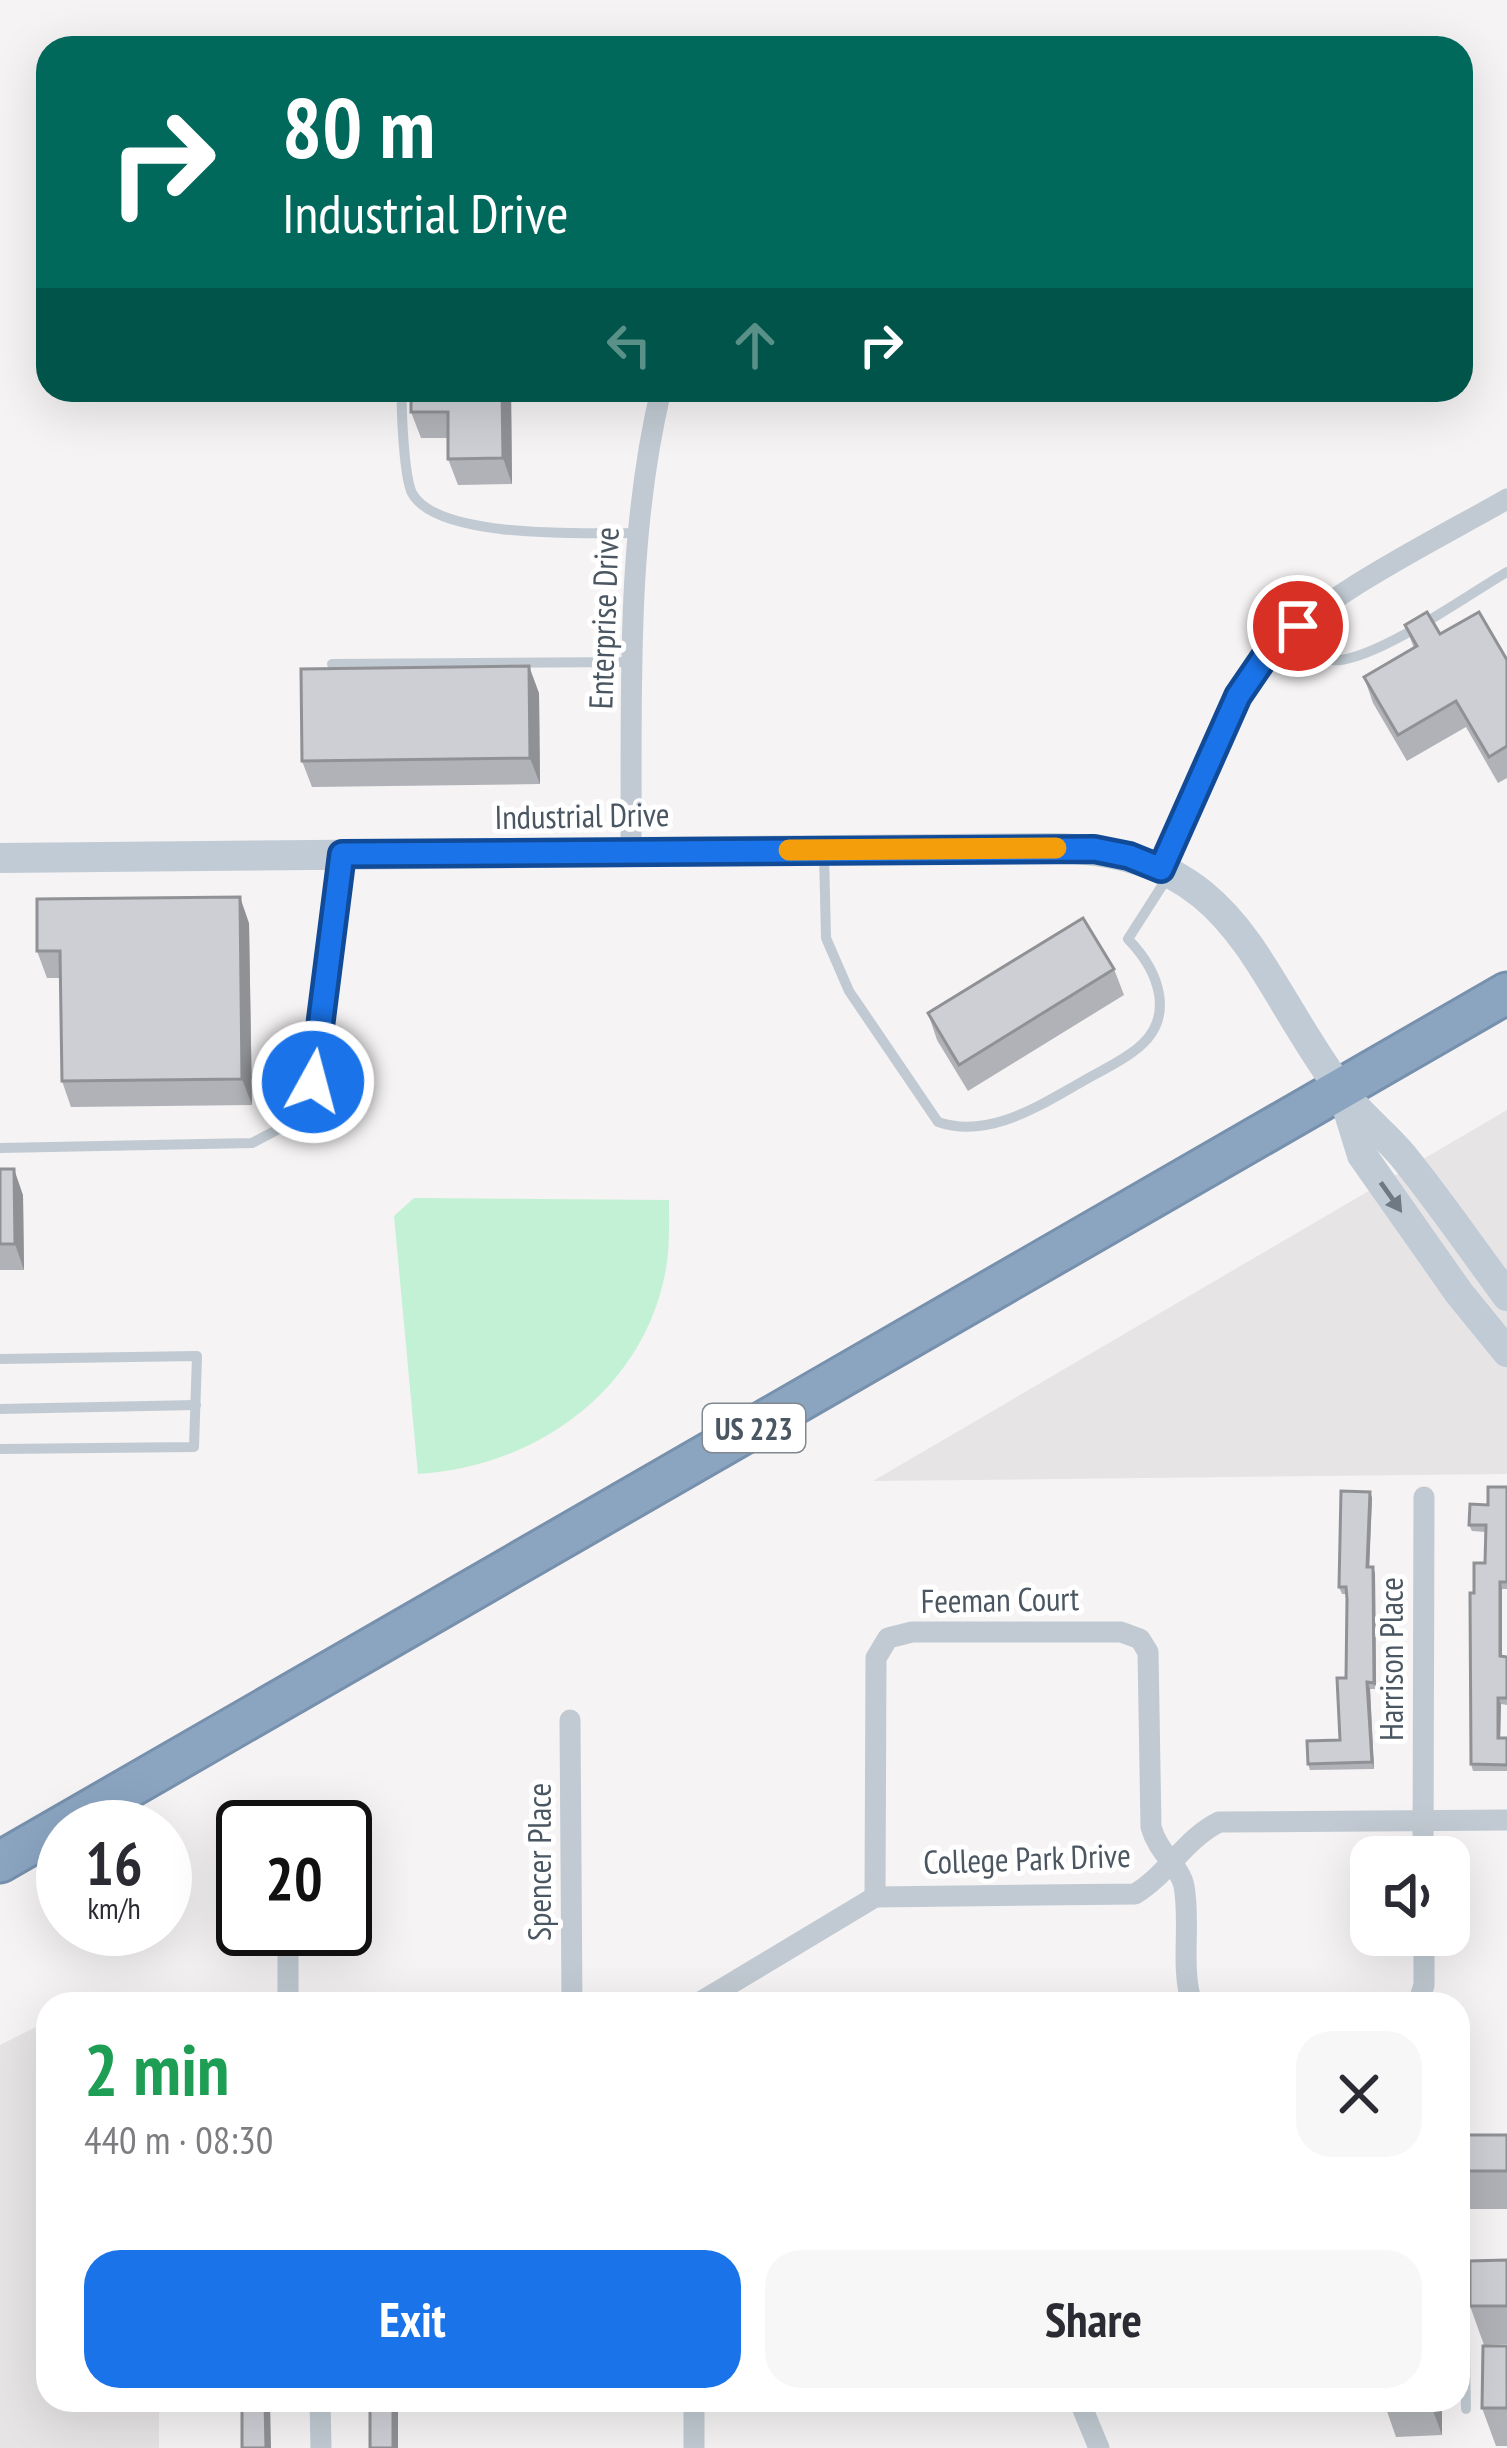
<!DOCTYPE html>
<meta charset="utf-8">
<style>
body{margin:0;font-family:"PT Sans Narrow",sans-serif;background:#f7f7f7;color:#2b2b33;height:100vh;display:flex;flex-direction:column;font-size:45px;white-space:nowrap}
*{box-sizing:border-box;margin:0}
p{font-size:39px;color:#7c7c81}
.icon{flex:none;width:66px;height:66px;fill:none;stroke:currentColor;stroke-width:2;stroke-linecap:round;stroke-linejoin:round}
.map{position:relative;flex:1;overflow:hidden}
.side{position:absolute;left:36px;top:1992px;width:1434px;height:420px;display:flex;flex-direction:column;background:#fff;border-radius:36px;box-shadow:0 12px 48px #0002}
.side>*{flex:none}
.hud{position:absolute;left:36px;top:36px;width:1437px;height:366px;border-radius:36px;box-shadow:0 12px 48px #0002;background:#00695c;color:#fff;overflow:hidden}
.fabs{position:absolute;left:1350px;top:1836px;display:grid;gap:24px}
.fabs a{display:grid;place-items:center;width:120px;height:120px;border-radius:24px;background:#fff;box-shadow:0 12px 48px #0002;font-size:60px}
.speed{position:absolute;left:36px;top:1800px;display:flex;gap:24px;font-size:60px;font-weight:700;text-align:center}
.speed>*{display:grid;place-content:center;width:156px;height:156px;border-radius:50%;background:#fff;box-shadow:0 12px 48px #0002;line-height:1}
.speed small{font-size:30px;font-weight:400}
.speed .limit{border:6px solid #111;border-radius:18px;background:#fff;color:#111}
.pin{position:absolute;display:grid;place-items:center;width:102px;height:102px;color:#fff;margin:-51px;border:6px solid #fff;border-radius:50%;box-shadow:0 3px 12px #0007}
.me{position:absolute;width:132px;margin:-66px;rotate:7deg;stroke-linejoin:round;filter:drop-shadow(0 0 9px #0008)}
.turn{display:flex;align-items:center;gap:42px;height:252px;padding:0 48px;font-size:54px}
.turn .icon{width:156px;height:156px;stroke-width:2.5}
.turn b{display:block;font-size:84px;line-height:102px}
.lanes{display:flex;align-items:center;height:114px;padding:0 48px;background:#0003;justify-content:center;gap:60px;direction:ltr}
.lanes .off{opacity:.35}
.round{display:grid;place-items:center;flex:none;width:126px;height:126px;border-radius:36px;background:#f7f7f7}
.summary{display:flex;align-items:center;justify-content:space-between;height:204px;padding:0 48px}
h1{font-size:72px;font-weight:700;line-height:90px;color:#1e9e55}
.button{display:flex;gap:24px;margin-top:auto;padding:24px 48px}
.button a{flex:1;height:138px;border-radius:36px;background:#1a73e8;color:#fff;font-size:48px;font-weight:700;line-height:138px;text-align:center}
.button a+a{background:#f7f7f7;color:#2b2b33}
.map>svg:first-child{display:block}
.education{fill:#e6e4e5}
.green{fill:#c3f1d5}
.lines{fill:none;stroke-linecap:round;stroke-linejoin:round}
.highway-casing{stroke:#7690ad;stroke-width:45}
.lane{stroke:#c1cad2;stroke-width:10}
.street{stroke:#c1cad2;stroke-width:21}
.secondary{stroke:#c1cbd6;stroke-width:30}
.highway{stroke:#8ba5c1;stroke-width:39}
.wall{fill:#b0b2b7}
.shaded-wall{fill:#909195}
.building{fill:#cdcfd5;stroke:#909195;stroke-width:3}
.oneway{fill:#6e7984}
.route-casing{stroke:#114b97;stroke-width:30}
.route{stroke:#1a73e8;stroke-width:21}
.slow{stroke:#f59e0b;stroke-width:21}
.labels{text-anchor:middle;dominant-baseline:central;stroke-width:10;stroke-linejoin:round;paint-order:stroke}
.shield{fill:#fff;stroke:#808990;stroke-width:3}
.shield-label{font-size:30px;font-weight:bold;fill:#4a5661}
.street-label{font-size:33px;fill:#4a5661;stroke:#fff}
</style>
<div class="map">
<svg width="1507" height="2448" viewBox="0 0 1507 2448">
<rect width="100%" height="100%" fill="#f5f3f3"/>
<g class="education">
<path d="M1507,1110V1474L873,1481Z"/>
<path d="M48,2021V2400H159V2448H0V2045Z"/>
</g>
<path class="green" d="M414,1198L669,1200C669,1224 670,1250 665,1274C641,1393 534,1467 418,1474L394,1216Z"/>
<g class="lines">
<defs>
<path id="highway" d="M0,1862L1507,993"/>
</defs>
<use href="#highway" class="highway-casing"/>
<g class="lane">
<path d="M402,390C401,409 404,477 412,493C437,540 590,533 638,533"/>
<path d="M1276,648C1296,653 1320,662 1341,660C1385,654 1466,596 1507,572"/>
<path d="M332,664L632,662"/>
<path d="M824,853L826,938L849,991L938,1122C988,1139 1037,1107 1078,1084C1096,1073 1117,1064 1134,1051C1178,1019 1159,971 1128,939L1167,878"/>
<path d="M0,1148L252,1143L296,1120L313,1082L341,861"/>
<path d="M0,1359L197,1356L194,1447L0,1449"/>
<path d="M0,1409L196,1405"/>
<path d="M1466,2409L1464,2283L1470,2267L1507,2266"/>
</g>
<g class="street">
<path d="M631,851C632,697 625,541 661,390"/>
<path d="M1161,869C1185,806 1220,715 1261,662C1309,601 1438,539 1507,499"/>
<path d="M570,1720L572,2004"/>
<path d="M1423,1857L1424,1497"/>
<path d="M875,1897L876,1658L888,1638L912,1632H1121L1140,1639L1148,1652L1151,1827C1158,1853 1180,1866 1184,1886C1191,1925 1180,1966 1192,2004"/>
<path d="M288,1929V2004"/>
<path d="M697,2004L875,1897L1135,1894C1168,1874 1185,1839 1219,1822L1507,1820"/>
<path d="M1418,2004L1424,1985V1935"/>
<path d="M320,2400L321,2448"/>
<path d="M694,2400V2448"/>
<path d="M1079,2400L1099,2448"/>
</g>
<g class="secondary">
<path d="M0,858L1050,848C1237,850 1249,965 1341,1090C1358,1114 1384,1133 1403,1156C1440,1202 1473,1250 1507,1296"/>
<path d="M1344,1097L1362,1155L1459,1293L1507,1352"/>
</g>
<use href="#highway" class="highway"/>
</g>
<g class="wall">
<path d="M511,390L512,484L458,485L448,459V438H421L411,412Z"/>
<path d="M1405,625L1440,634L1507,660V778L1498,783L1466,727L1407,761L1373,703L1364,677L1414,648Z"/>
<path d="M539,693L540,784L312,787L302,761Z"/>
<path d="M249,923L252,1105L71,1107L62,1081L61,978H47L37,951Z"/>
<path d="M1114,969L1124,995L968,1091L937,1040L928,1013Z"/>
<path d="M0,1169L23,1195L24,1270H0Z"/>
<path d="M1507,1487V1589H1502V1656L1507,1657V1705L1501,1704L1500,1738H1507V1771H1473L1471,1764L1474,1593L1485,1563L1486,1532L1472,1531L1469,1525Z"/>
<path d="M1370,1492L1372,1498L1369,1567H1373L1375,1574L1376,1689H1370L1374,1769L1310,1770L1308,1764L1340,1740L1346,1678L1347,1594H1342L1339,1587Z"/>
<rect x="1458" y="2135" width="49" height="74"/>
<path d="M1507,2260V2344L1484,2345L1470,2306Z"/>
<path d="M1507,2346V2446H1496L1482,2408Z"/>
<path d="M1383,2400H1442V2435L1396,2437Z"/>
</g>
<g class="shaded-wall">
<path d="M502,390H511L512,484L503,458Z"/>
<path d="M529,666L539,693L540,784L530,758Z"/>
<path d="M240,897L249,923L252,1105L242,1079Z"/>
<path d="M14,1169L23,1195L24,1270L15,1244Z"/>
<path d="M1370,1492L1372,1498L1369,1573L1367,1567Z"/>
<path d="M1373,1567L1375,1574L1376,1689L1374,1683Z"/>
<path d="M1500,1582L1502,1589V1663L1500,1656Z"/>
<path d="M1367,1682L1370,1689L1374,1769L1372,1762Z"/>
<path d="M1498,1698L1501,1704L1500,1744L1498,1738Z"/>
<path d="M265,2400H270L271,2448H266Z"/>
<rect x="393" y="2400" width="5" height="48"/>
<path d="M1429,2400H1442V2435Z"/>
</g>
<g class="building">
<path d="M411,390H502L503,458L448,459V412H411Z"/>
<path d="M1427,612L1440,634L1479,612L1507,660V746L1489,757L1456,701L1398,735L1364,677L1417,646L1405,625Z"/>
<path d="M529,666L530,758L302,761L301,669Z"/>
<path d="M240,897L242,1079L62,1081L60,951H37V899Z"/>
<path d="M1083,918L1114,969L959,1065L928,1013Z"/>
<path d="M0,1169H14L15,1244H0Z"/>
<path d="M1488,1487H1507V1582H1500V1656L1507,1657V1698H1498V1738H1507V1765L1471,1764L1470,1593H1474V1563H1485L1486,1525H1469L1470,1504L1488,1505Z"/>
<path d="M1341,1491L1370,1492L1367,1567H1373L1374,1683L1367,1682L1372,1762L1308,1764L1307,1741L1340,1740L1337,1678H1346L1347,1599L1346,1587H1339Z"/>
<rect x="1458" y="2135" width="49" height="36"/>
<path d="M1507,2260V2306H1470V2261Z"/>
<path d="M1483,2346H1507V2408H1482Z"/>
<path d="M242,2400H265L266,2448H242Z"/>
<rect x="370" y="2400" width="23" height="48"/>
</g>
<defs><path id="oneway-solid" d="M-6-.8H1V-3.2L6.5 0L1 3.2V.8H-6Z" transform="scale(3)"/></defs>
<use class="oneway" href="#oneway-solid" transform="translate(1391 1197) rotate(55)"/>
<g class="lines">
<defs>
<path id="route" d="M313,1082L342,854L1094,849L1129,856L1161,869L1238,696L1264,658L1298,626"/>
</defs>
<use href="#route" class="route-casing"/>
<use href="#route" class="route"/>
<path class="slow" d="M789,850L1056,848"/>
</g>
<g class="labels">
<rect class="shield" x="703" y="1404" width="102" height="48" rx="9"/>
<g class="shield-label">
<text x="754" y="1428">US 223</text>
</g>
<g class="street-label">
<text transform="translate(603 618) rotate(-88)">Enterprise Drive</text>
<text transform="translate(582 815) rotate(-1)">Industrial Drive</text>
<text transform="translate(1000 1599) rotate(-1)">Feeman Court</text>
<text transform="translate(1390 1659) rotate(-90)">Harrison Place</text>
<text transform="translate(1027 1858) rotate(-2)">College Park Drive</text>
<text transform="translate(538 1862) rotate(-90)">Spencer Place</text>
</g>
</g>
</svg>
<div class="fabs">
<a><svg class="icon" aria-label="sound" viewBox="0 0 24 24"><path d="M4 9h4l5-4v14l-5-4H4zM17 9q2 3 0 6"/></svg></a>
</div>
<div class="speed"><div>16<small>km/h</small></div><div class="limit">20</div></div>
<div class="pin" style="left:1298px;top:626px;background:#d93025"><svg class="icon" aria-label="arrive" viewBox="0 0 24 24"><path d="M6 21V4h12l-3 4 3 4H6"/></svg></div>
<svg class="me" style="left:313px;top:1082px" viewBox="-20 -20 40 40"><circle r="17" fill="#1a73e8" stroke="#fff" stroke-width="3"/><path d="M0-11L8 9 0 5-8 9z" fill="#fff"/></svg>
<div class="hud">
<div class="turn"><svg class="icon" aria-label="right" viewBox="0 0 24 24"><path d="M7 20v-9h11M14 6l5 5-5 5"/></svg><div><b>80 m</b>Industrial Drive</div></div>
<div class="lanes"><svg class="icon off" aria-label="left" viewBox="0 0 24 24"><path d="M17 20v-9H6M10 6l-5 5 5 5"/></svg><svg class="icon off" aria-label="ahead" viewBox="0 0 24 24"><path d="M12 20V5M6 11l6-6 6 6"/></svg><svg class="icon" aria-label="right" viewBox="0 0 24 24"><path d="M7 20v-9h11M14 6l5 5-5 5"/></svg></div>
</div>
<section class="side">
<div class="summary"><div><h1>2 min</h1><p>440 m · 08:30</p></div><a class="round"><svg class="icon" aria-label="close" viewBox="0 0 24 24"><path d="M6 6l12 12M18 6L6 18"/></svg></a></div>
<div class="button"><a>Exit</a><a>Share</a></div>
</section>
</div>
